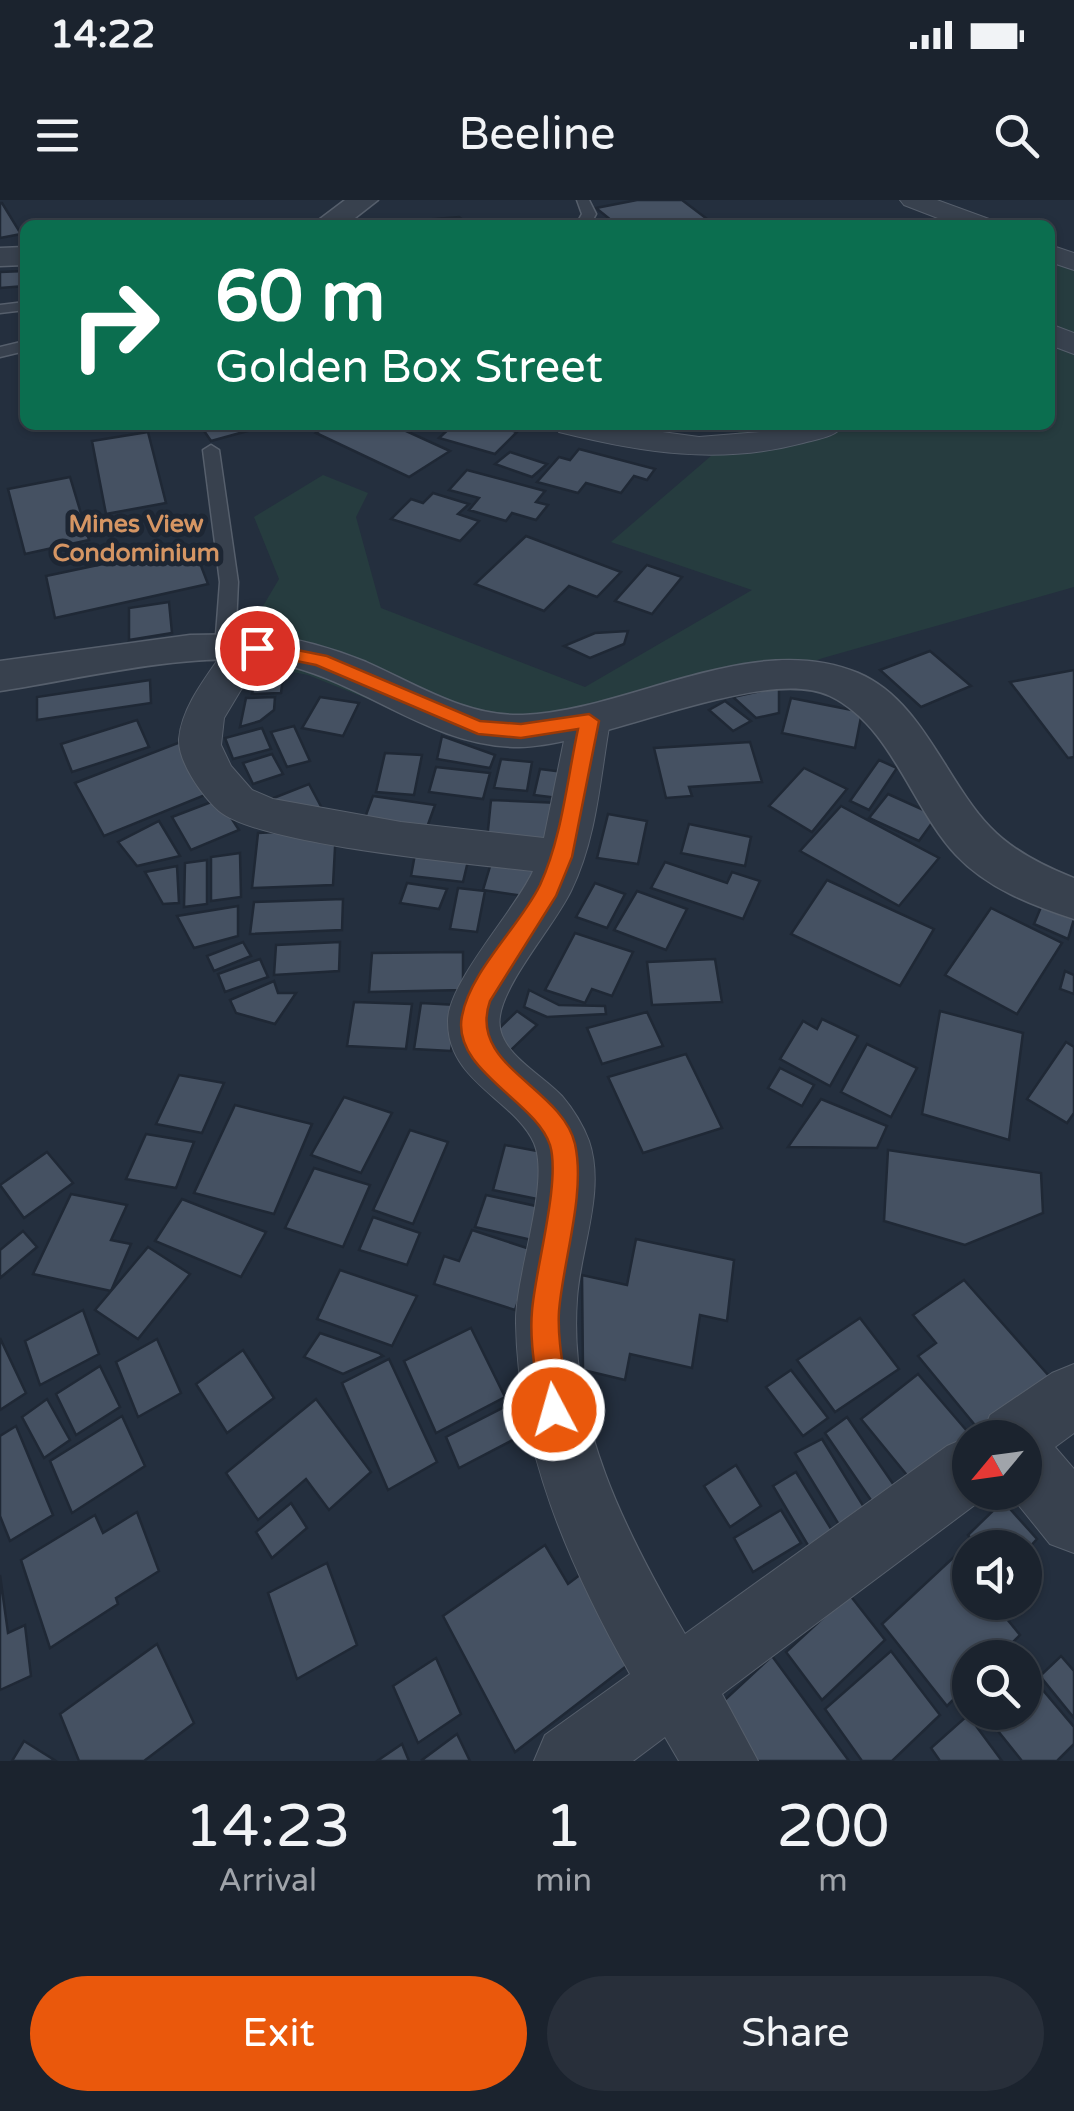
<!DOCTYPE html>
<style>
body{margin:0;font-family:"Varela Round",sans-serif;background:#282f3a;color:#f1f3f6;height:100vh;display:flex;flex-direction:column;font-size:38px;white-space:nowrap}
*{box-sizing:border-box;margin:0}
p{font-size:32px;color:#a0a4aa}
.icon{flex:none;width:55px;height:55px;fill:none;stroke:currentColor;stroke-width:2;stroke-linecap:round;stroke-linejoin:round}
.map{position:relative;height:1561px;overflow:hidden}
.side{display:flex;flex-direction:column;background:#1b232e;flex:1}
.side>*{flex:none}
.top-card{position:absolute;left:20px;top:20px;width:1035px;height:210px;border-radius:15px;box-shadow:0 2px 8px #0004,0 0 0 2px #39404a;background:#0b6e4f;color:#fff;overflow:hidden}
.needle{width:65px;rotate:241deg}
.controls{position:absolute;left:952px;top:1220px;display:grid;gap:20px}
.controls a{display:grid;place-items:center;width:90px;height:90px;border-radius:50%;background:#1b232e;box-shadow:0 2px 8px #0004,0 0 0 2px #39404a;font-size:50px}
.pin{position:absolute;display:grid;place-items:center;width:85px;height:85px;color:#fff;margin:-42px;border:5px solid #fff;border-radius:50%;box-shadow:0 2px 10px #0007}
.me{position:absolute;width:110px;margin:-55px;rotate:354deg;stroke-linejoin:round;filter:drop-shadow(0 0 8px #0008)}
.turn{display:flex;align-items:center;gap:35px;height:210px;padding:0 30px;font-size:45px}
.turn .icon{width:130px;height:130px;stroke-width:2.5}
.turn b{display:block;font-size:70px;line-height:85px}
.eta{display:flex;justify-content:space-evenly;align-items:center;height:170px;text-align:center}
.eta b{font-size:60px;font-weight:600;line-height:70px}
.cta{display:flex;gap:20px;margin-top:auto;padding:20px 30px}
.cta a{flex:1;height:115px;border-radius:60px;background:#ea580c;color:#fff;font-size:40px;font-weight:600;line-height:115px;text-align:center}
.cta a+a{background:#282f3a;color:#f1f3f6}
.status{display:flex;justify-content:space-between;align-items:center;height:70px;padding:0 50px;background:#1b232e;direction:ltr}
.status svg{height:28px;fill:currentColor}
header{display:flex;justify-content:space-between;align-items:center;height:130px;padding:0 30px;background:#1b232e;font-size:45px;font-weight:600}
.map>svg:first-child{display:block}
.green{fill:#263c3f}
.building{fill:#455162;stroke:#1f2835;stroke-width:2.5}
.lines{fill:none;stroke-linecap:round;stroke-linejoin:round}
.service-casing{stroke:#565f6c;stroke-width:3}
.minor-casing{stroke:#565f6c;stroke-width:2}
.tertiary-casing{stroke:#565f6c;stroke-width:3}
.service{fill:#38414e;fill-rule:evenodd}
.minor{fill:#38414e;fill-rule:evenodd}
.tertiary{fill:#38414e;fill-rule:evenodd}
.route{fill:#ea580c;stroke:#983908;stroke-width:2.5}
.labels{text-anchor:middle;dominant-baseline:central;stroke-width:10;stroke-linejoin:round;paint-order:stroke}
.far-neighbourhood-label{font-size:25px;font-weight:bold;fill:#d59563;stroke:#1d2633}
</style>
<div class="status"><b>14:22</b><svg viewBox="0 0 49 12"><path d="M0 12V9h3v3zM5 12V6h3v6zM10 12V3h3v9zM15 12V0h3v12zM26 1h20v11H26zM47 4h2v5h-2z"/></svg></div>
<header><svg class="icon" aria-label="menu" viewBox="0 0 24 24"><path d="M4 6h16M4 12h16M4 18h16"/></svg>Beeline<svg class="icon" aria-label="search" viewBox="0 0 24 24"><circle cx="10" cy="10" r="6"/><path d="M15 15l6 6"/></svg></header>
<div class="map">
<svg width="1074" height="1561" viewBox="0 0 1074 1561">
<rect width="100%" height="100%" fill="#242f3e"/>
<path class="green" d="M1074,55V387L823,458L594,536L423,521L308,475L231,460L279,379L254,317L323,275L368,293L356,317L381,408L585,487L752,390L611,342L747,225H1050V60Z"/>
<g class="building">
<path d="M637,0H682L715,25H671L667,21L617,25L596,8Z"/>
<path d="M0,3H2L21,34L0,38Z"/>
<path d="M459,17L467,23H387Z"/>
<path d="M36,20L128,25H31Z"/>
<path d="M25,71V86L0,88V72Z"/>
<path d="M200,225H269L211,241Z"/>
<path d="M329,225H393L450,251L409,277L316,233Z"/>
<path d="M453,225H492L517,232L495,254L439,238Z"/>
<path d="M148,232L166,303L106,314L92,241Z"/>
<path d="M579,249L655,269L647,280L634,276L621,293L586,283L578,293L537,282L559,257L570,260Z"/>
<path d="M510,252L547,264L532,277L495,264Z"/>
<path d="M467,270L545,291L536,302L548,305L536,320L512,313L506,321L469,310L479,298L449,290Z"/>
<path d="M70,277L89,340L25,354L8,289Z"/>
<path d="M433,293L469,304L458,314L479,321L460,341L391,319L411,299L423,303Z"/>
<path d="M526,336L621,372L597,397L569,386L544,411L475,384Z"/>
<path d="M193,345L208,384L55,418L46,376Z"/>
<path d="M647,365L682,377L652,414L615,401Z"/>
<path d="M169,402L172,433L129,440V408Z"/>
<path d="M628,431L624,444L590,458L564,446L595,433Z"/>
<path d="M930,451L971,486L921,507L880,470Z"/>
<path d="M1074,470V557L1068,558L1010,482Z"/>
<path d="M283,478L281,493L252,494L255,479Z"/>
<path d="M150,480L151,503L37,520V497Z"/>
<path d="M779,487V513L756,518L733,497Z"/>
<path d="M275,497L274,510L260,521L240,527L246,498Z"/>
<path d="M320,497L359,503L343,536L302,528Z"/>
<path d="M791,498L862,512L855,548L782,533Z"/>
<path d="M725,501L751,521L733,531L709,510Z"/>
<path d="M137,520L149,547L72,572L61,544Z"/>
<path d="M294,526L310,561L287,567L271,532Z"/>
<path d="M262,528L271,549L233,559L225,538Z"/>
<path d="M442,536L495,555L490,568L437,559Z"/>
<path d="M183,541L215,591L104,636L75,583Z"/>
<path d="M750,542L762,582L689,587L692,596L666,598L654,548Z"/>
<path d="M385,553L422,555L414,595L376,592Z"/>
<path d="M272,554L283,574L253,584L243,563Z"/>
<path d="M501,559L532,562L527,591L494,588Z"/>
<path d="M879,560L897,568L869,610L850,601Z"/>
<path d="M436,567L490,573L483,599L429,592Z"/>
<path d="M804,568L847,589L812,632L769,606Z"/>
<path d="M540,569L572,573L566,599L534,595Z"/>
<path d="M309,584L325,614L266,601Z"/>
<path d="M888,594L937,616L919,641L869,618Z"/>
<path d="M373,596L435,605L425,633L363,623Z"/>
<path d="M219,599L239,630L191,650L172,617Z"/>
<path d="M491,600L560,603L557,643L487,640Z"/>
<path d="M841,606L939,658L899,706L800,651Z"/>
<path d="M608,614L647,621L638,664L597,658Z"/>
<path d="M159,621L180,656L137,666L118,642Z"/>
<path d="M689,624L751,637L745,666L681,653Z"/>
<path d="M336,629L333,685L252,688L258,633Z"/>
<path d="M240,653L241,697L211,701V657Z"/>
<path d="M494,653L541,660L531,697L483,690Z"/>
<path d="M415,654L468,661L463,682L411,676Z"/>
<path d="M207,660V704L184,707L185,663Z"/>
<path d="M665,662L727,683L732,672L760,681L743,719L651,688Z"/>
<path d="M177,666L179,703L163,704L145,672Z"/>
<path d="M827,680L934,729L900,786L791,734Z"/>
<path d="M407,683L447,689L439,709L400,703Z"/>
<path d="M595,683L625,694L607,728L576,717Z"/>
<path d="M458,688L485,691L477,732L450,729Z"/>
<path d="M637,691L687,709L666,750L614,730Z"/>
<path d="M343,699L342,730L250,734L254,702Z"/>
<path d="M238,706V736L194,748L177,716Z"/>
<path d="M1041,707L1074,719L1068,739L1034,724Z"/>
<path d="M991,708L1062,743L1017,814L945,775Z"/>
<path d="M575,733L633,752L612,796L592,789L585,803L545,790Z"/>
<path d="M243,742L251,756L214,771L207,756Z"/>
<path d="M340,742L339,771L274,775L276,745Z"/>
<path d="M463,752V790L369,792L372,753Z"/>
<path d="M260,759L268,777L225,792L218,774Z"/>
<path d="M715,759L722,802L652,805L647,762Z"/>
<path d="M1065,771L1074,775V794L1060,789Z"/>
<path d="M274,781L278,793H296L275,824L236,813L230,800Z"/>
<path d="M529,790L559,805L605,806L606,814L547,817L524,807Z"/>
<path d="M354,802L412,804L406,849L347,846Z"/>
<path d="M421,803L457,805L451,851L414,849Z"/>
<path d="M517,811L537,825L509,852L489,838Z"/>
<path d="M940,811L1023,833L1009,940L922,914Z"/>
<path d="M647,812L663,846L602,864L587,828Z"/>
<path d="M822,819L858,836L830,886L780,859L803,821L817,829Z"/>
<path d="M1066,842L1074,847V913L1067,923L1027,899Z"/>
<path d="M867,844L917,868L891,917L841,892Z"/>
<path d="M686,854L722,928L643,953L608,877Z"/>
<path d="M780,868L814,885L802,906L768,888Z"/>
<path d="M179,875L224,883L202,933L156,924Z"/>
<path d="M344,897L392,913L361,973L311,955Z"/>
<path d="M821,899L887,926L877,948L788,947Z"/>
<path d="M235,905L312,924L274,1014L194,993Z"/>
<path d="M410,930L448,942L413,1024L373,1010Z"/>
<path d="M146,934L194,942L176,988L126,979Z"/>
<path d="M505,945L553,954L542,1000L493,990Z"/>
<path d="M888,950L1041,973L1043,1013L965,1045L884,1021Z"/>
<path d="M47,952L73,983L24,1018L0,985Z"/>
<path d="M314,968L370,985L343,1047L285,1028Z"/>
<path d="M71,994L127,1005L111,1040L131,1044L111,1091L33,1074Z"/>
<path d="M486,995L545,1008L536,1041L475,1027Z"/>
<path d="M182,999L266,1032L241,1077L155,1041Z"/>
<path d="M373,1017L420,1033L407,1065L359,1050Z"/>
<path d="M472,1030L536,1051L515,1110L434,1084L444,1056L459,1061Z"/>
<path d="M23,1031L37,1047L0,1078V1050Z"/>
<path d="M636,1039L734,1060L727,1121L700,1115L692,1168L630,1154L625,1180L583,1170L582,1075L627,1085Z"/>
<path d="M148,1047L190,1074L138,1139L95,1110Z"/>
<path d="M340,1070L417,1096L392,1146L317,1119Z"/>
<path d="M964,1080L1049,1176L979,1230L918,1156L936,1143L913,1115Z"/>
<path d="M83,1110L99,1154L40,1185L25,1141Z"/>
<path d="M860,1118L899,1169L835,1212L797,1160Z"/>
<path d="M471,1128L505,1197L436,1233L404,1161Z"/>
<path d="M320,1133L379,1153L383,1156L343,1174L304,1157Z"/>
<path d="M0,1138L26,1193L0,1210Z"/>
<path d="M157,1139L181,1193L138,1217L116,1162Z"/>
<path d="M243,1150L274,1198L227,1233L196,1184Z"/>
<path d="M389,1159L437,1262L388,1290L342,1183Z"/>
<path d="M100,1166L120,1207L76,1235L56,1194Z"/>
<path d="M791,1170L828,1218L803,1236L766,1187Z"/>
<path d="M918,1174L973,1238L915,1285L861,1219Z"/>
<path d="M47,1199L70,1240L44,1258L22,1217Z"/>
<path d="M316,1199L371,1272L329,1310L306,1279L258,1320L226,1273Z"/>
<path d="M520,1199L534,1229L459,1268L446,1237Z"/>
<path d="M122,1216L145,1266L72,1313L50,1261Z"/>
<path d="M847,1217L898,1291L875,1306L825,1233Z"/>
<path d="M16,1226L53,1315L10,1341L0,1316V1236Z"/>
<path d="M822,1239L867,1312L841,1328L795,1253Z"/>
<path d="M736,1265L761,1306L730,1327L704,1286Z"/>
<path d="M796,1272L833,1332L809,1347L773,1286Z"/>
<path d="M1003,1301L1037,1339L1025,1352V1348H978L968,1335Z"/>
<path d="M291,1303L307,1328L272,1358L256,1332Z"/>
<path d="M781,1310L801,1343L753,1372L734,1338Z"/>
<path d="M137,1312L159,1371L116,1398L118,1404L50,1448L21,1360L95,1315L103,1333Z"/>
<path d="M545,1345L568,1384L589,1368L642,1454L515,1552L443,1416Z"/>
<path d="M955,1356L970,1374V1402H993L1020,1435L997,1458H970V1483L947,1506L882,1424Z"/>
<path d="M327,1363L357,1445L297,1479L268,1393Z"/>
<path d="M0,1375L8,1433L25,1425L31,1476L0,1490Z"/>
<path d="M849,1394L885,1440L822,1500L786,1452Z"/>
<path d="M157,1444L194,1523L144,1561H79L60,1514Z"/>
<path d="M891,1451L940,1515L892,1561H862L825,1509Z"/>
<path d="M772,1456L849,1561H752L716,1508Z"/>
<path d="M1061,1456L1074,1471V1518L1040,1476Z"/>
<path d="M436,1458L461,1514L418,1543L393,1486Z"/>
<path d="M1036,1482L1074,1527V1544L1057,1561H1022L994,1526L1007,1512H1025V1493Z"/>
<path d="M968,1515L1002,1561H940L931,1548Z"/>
<path d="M457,1534L470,1561H423L422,1560Z"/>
<path d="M24,1541L56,1561H12Z"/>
<path d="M402,1544L409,1561H377Z"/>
</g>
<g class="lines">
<defs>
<g id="service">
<path d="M577,0H589L596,14L590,25H576L582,14Z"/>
<path d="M25,102V110L0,113V105Z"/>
<path d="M25,141V151L0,157V147Z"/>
<path d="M211,245L219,250L238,382L235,448L225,454L215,448L220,382L203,250Z"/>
</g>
<g id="minor">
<path d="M900,0H937L989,19L993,25H956L904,5Z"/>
<path d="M1050,45L1074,53V70L1050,62Z"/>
<path d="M1050,124L1074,133V154L1050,145Z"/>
<path d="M555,225H611L699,237L760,232L792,225H844C836,237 817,239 803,243C719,265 643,253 559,232Z"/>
<path d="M246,435L260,439L266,448L224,518L221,545L231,566L252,590L273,599L401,622L544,638L568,521L574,511L589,507L604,511L610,521C600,578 597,638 571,691C554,726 505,781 500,816C494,851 541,873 562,896C573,909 583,925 589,941C606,991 580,1049 577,1099C568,1220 626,1333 685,1434L947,1246L970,1236L973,1238L970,1292H992L722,1494L758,1561H679L665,1537L633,1561H534L545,1535L630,1474C569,1366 518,1249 516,1123C515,1076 551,982 534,943C514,899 448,882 448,822C447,783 515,711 533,671C472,664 260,645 219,611C202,596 178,562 179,539C182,503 213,469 232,439Z"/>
<path d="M1074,1164V1233L1055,1247L1074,1269V1353L1050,1344L1008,1292H1025V1238H981L990,1215L1052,1173Z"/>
</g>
<g id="tertiary">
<path d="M345,0H378L346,25H312Z"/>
<path d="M25,47V65L0,66V48Z"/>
<path d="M263,434C299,439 332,448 366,462C416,484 466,517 523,515C629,511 753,429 858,473C922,500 945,580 990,627C1013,651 1043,666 1074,678V719C1031,705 987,688 956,655C911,607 892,526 830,496C763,464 599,546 519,547C435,547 371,488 293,467C213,444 83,479 0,491V461L190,435Z"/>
</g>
</defs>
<use href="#service" class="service-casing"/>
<use href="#minor" class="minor-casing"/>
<use href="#tertiary" class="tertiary-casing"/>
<use href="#service" class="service"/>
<use href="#minor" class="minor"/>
<use href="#tertiary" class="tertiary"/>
</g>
<path class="route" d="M257,442L327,456L480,521L521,524L589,514L599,521L572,657L556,696L490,801C467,866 562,887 575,944C586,993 563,1061 559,1111C557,1143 566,1179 569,1210L565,1221L554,1225L544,1221L540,1210C537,1179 529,1143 532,1111C535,1070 561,981 550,945C536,901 451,870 462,816C470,771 520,726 540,685C562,637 567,580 578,529L521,538L478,534L316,465L251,452V444Z"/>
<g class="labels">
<g class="far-neighbourhood-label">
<text x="136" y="324">Mines View<tspan x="136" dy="29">Condominium</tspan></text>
</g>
</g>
</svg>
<div class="controls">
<a><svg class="needle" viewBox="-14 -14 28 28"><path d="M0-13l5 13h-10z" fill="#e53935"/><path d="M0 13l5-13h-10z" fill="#a0a4aa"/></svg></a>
<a><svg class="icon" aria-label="sound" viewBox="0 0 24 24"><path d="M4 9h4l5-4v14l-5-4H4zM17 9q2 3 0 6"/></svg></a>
<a><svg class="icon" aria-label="search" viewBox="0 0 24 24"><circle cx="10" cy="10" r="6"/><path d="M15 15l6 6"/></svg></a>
</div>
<div class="pin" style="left:257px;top:448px;background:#d93025"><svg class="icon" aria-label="arrive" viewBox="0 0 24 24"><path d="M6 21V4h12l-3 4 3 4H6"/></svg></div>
<svg class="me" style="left:554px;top:1210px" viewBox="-20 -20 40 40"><circle r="17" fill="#ea580c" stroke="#fff" stroke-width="3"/><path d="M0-11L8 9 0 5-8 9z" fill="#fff"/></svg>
<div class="top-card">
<div class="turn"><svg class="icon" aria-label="right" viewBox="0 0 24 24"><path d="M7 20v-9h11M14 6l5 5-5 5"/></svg><div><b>60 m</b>Golden Box Street</div></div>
</div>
</div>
<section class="side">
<div class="eta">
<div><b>14:23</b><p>Arrival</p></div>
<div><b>1</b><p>min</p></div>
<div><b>200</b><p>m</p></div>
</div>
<div class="cta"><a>Exit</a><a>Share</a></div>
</section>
